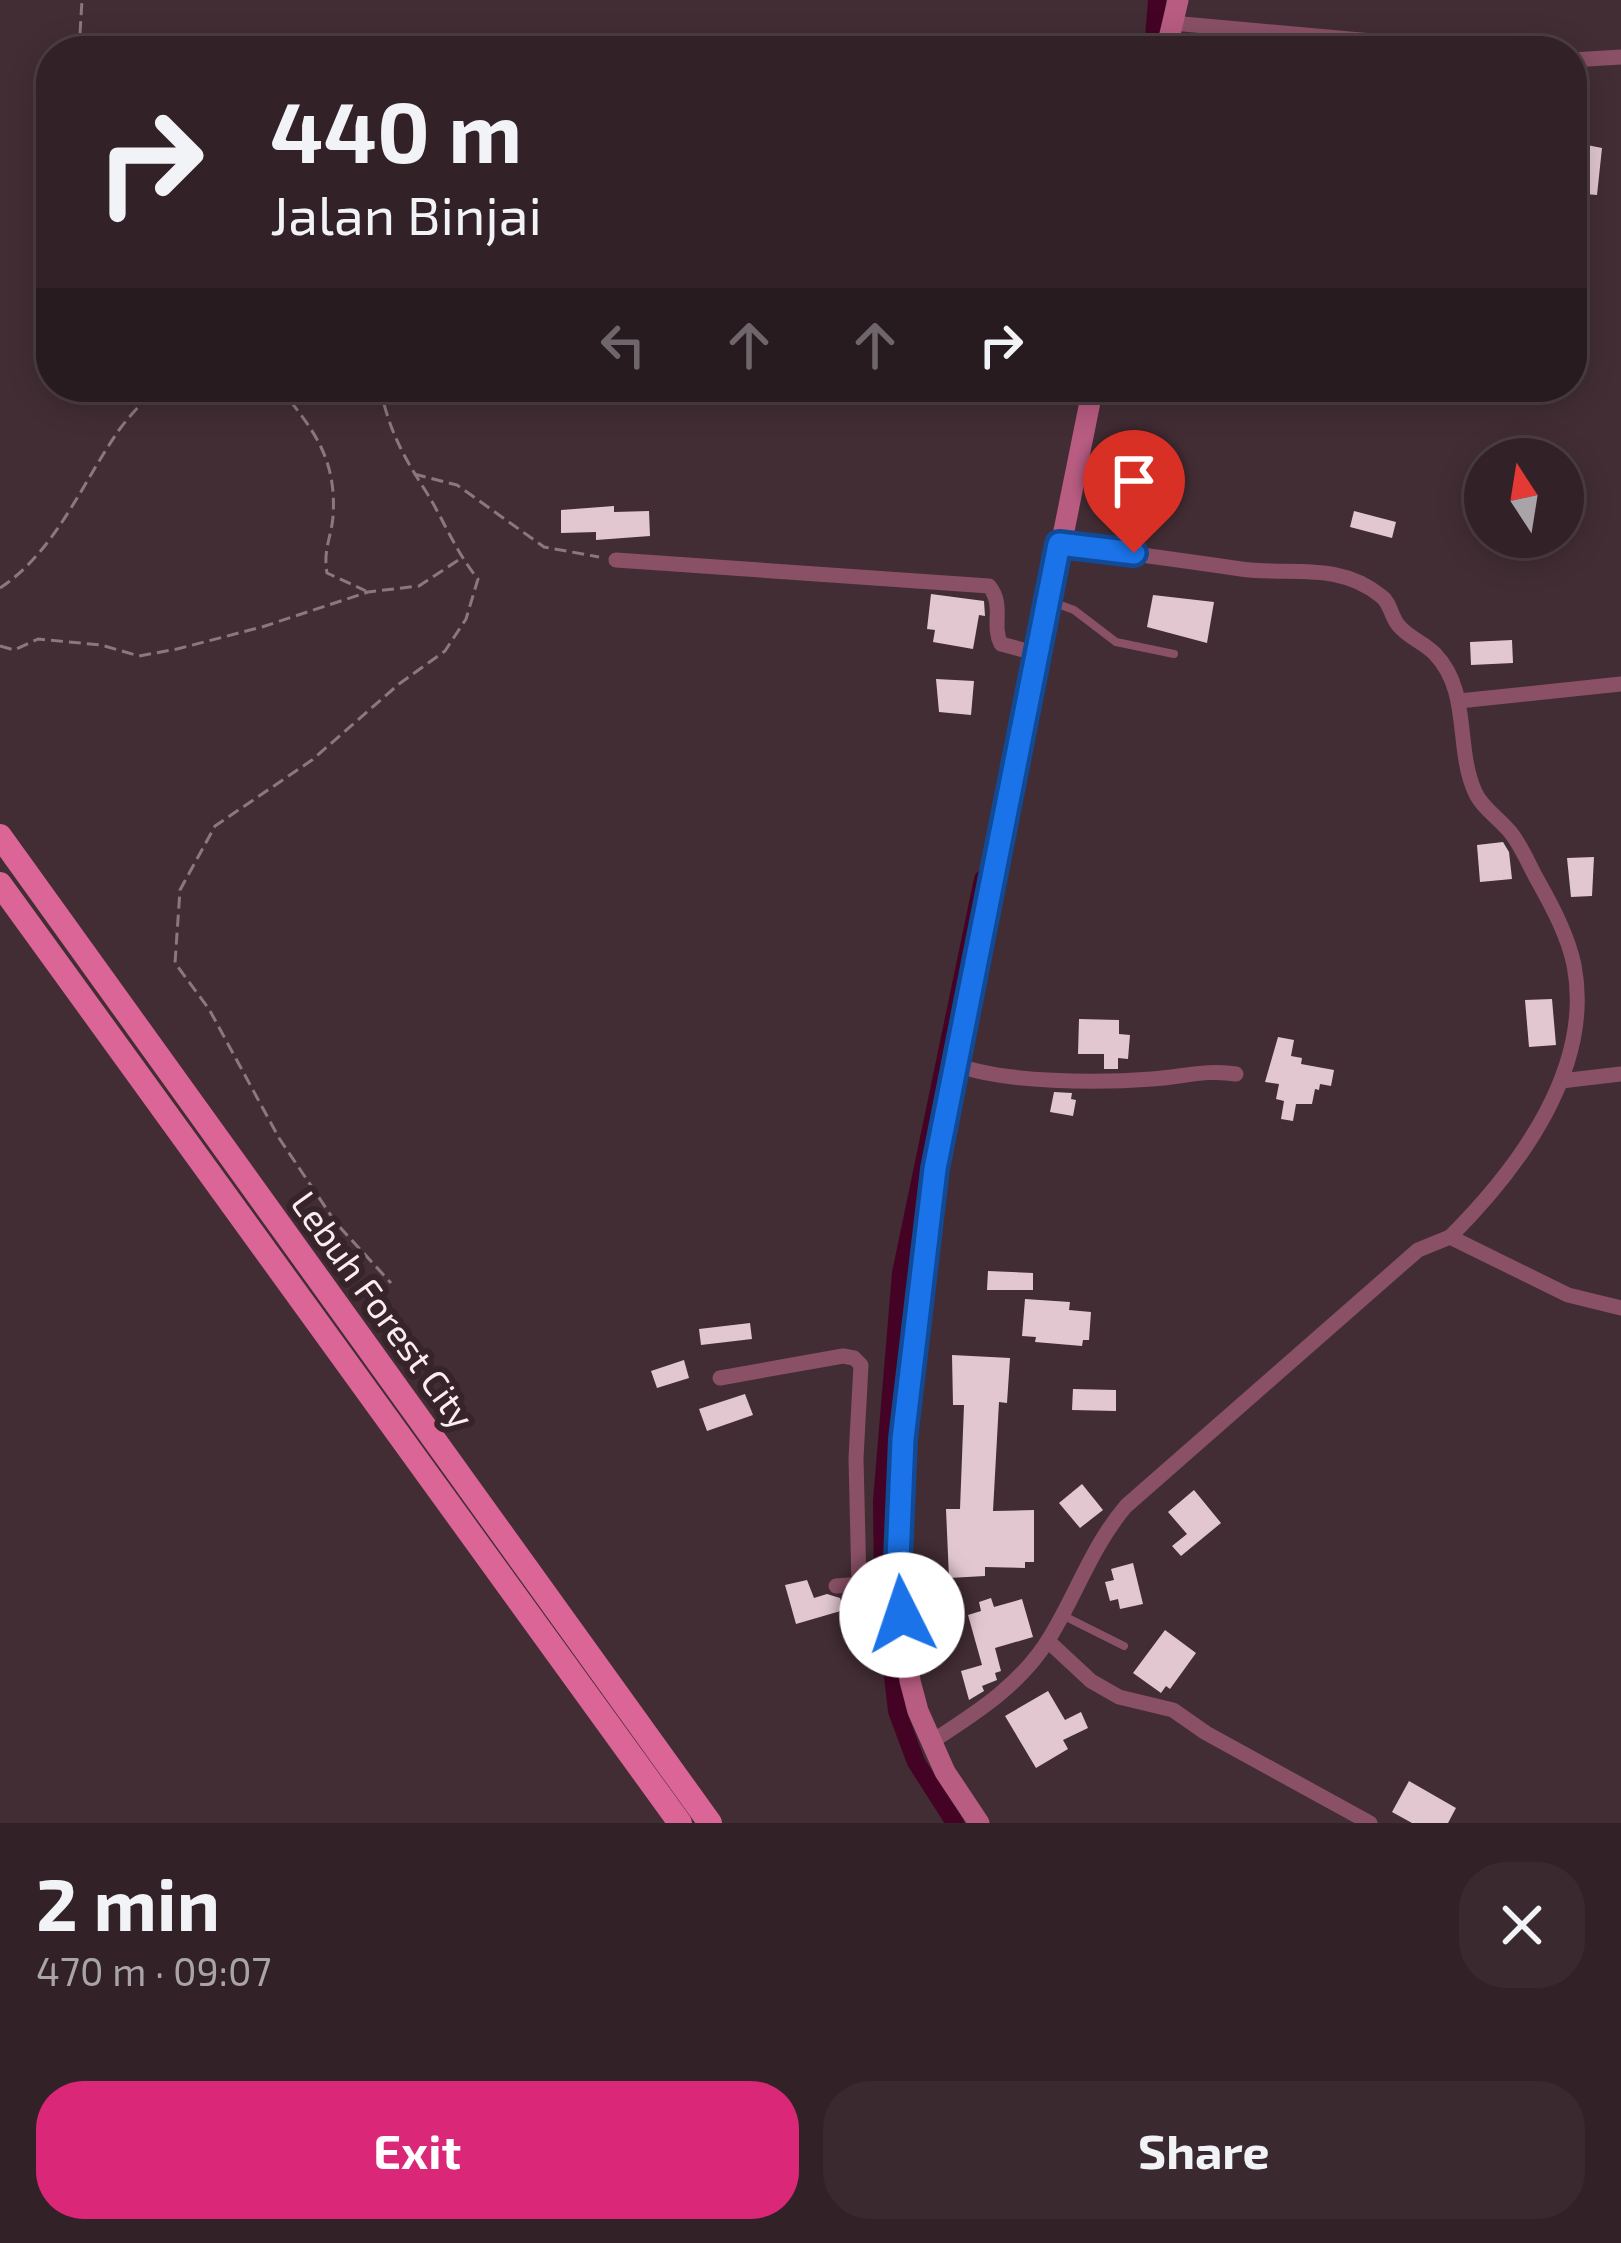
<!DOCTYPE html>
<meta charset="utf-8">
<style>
body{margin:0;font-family:"Exo 2",sans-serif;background:#3a2a2f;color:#f1f3f6;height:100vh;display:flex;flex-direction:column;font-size:45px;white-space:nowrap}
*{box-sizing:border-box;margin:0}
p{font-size:39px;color:#a8a4a7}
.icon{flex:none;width:66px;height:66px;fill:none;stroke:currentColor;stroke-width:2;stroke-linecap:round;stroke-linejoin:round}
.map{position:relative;height:1823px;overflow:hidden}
.details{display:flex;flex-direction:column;background:#322227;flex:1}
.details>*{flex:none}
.guide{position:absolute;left:36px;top:36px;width:1551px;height:366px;border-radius:48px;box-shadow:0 6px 30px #0003,0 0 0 3px #4d3f44;background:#322227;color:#f1f3f6;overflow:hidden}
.needle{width:78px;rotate:348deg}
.buttons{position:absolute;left:1464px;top:438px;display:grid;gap:24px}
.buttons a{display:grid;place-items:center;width:120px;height:120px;border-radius:50%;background:#322227;box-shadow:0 6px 30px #0003,0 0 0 3px #4d3f44;font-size:60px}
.pin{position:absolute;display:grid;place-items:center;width:102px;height:102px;color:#fff;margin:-123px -51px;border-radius:50% 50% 50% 0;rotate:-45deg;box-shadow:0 0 12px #0007}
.pin .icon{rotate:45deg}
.me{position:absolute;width:132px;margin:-66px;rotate:356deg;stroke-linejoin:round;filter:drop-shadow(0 0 9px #0008)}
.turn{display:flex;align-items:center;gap:42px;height:252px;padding:0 36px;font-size:54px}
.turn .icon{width:156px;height:156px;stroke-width:2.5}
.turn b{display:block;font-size:84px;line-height:102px}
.lanes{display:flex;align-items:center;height:114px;padding:0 36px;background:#0003;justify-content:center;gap:60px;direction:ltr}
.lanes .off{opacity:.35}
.round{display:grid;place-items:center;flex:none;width:126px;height:126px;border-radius:48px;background:#3a2a2f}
.headline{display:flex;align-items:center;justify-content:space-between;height:204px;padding:0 36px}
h1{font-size:72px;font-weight:700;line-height:90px}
.cta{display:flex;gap:24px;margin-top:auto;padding:24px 36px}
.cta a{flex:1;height:138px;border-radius:48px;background:#db2777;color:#fff;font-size:48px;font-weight:700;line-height:138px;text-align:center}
.cta a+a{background:#3a2a2f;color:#f1f3f6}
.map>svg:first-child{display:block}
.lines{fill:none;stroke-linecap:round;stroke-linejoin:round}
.canal{stroke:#440325;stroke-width:18}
.building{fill:#e2c7d0}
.path{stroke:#8a787e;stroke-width:3;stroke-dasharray:12 6;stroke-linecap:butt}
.lane{stroke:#8a5066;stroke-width:8}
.street{stroke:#8a5066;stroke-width:15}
.secondary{stroke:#b85c82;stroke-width:21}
.primary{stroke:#dc6597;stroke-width:24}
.route-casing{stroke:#114b97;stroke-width:30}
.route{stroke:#1a73e8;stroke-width:21}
.labels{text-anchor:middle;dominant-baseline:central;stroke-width:12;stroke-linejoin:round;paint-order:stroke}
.street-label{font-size:36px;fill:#faecf0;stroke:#37232a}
</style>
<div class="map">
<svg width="1621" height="1823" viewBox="0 0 1621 1823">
<rect width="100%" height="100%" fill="#422d34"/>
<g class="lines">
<g class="canal">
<path d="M1153,51L1157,0"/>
<path d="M955,1823L916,1762L897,1711L883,1591L882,1501L901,1273L983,879"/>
</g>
</g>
<g class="building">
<path d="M1572,142L1602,148L1597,195L1572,193Z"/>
<path d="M614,506V512L649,511L650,536L596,540V532L561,533V510Z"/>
<path d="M1354,511L1396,522L1392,538L1350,527Z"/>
<path d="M931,594L984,601L985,616L979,615L973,649L933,642L935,630L927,629Z"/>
<path d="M1153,595L1214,602L1207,643L1147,627Z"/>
<path d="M1512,640L1513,663L1471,665L1470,642Z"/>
<path d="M936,679L974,681L971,715L939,712Z"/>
<path d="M1503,842L1509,852L1512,879L1480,882L1477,845Z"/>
<path d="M1594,857L1592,896L1571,897L1567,858Z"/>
<path d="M1552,999L1556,1045L1529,1047L1525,1000Z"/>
<path d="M1079,1019L1119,1020V1034L1130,1035L1128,1059L1118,1058V1069H1104V1054H1078Z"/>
<path d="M1278,1037L1294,1040L1291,1056L1302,1058L1301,1064L1334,1070L1331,1086L1320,1084L1319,1090L1315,1089L1312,1104H1296L1293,1121L1281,1119L1284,1101L1276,1099L1279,1084L1265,1082Z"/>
<path d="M1054,1092L1072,1093L1071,1099L1076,1100L1073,1116L1050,1112Z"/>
<path d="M988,1271L1033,1273V1290H987Z"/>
<path d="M1025,1299L1070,1302L1069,1310L1091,1312L1089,1340H1083L1082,1346L1035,1342L1036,1337L1022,1336Z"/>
<path d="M750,1323L752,1339L701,1345L699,1329Z"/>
<path d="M952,1355L1010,1358L1007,1403L999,1402L993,1511L1034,1510V1562H1025V1568L985,1567V1576L949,1578L946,1509H960L964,1405H953Z"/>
<path d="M684,1360L689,1378L657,1388L651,1371Z"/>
<path d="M1073,1389L1116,1390V1411L1072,1410Z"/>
<path d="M745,1394L753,1415L707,1431L699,1409Z"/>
<path d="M1082,1484L1103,1510L1080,1528L1059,1503Z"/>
<path d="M1194,1490L1221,1523L1181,1556L1172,1546L1187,1534L1168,1512Z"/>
<path d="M1133,1563L1143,1604L1120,1609L1118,1599L1110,1601L1105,1582L1114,1580L1111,1569Z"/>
<path d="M807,1580L814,1598L827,1594L840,1598L844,1610L796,1624L785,1585Z"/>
<path d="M991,1598L994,1607L1022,1599L1033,1637L995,1648L1001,1671L995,1673L997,1680L982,1686L984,1691L969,1700L961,1671L982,1665L968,1615L981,1611L979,1602Z"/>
<path d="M1165,1630L1196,1653L1170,1689L1166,1686L1161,1693L1133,1673Z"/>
<path d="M1048,1691L1065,1720L1081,1712L1088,1728L1063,1740L1068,1749L1036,1768L1005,1716Z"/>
<path d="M1409,1781L1456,1808L1448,1823H1412L1392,1812Z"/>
</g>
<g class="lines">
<g class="path">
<path d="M79,51L82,0"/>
<path d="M232,51H266"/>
<path d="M279,387C314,430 337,459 333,517C331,538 323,550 327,573L366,591"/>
<path d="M380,387C389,430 402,454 425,490C444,520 455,551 478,579L466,619L445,651L399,684L312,760L215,826L180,890L175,963L209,1009L279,1138L336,1223L391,1283"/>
<path d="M414,474L457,485L544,547L599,557"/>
<path d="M0,588C56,551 82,483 119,430C130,415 144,401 157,387"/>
<path d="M0,646L14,650L38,639L101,645L139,656L177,649L262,627L368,592L419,586L460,559"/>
</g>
<g class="lane">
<path d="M1055,603L1074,610L1116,642L1174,654"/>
<path d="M1062,1615L1124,1646"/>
</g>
<g class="street">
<path d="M1172,23L1483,51"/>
<path d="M1572,60L1621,57"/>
<path d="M1059,544C1120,552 1180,560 1241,569C1290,576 1338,561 1381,596C1391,603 1391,618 1399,626C1409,638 1425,643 1435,654C1471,691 1455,748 1475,792C1482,808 1500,819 1511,833C1522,847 1529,865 1538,881C1552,906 1568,936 1574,965C1594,1068 1519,1168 1450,1237"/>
<path d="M616,560L989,586C1005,606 991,624 1001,644L1038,654"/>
<path d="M1459,701L1621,684"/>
<path d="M957,1065C1005,1083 1099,1083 1152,1079C1182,1077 1207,1069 1236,1074"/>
<path d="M1561,1081L1621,1074"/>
<path d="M720,1378L843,1356L854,1358L861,1365L856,1458L859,1584"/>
<path d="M836,1586L899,1581"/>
<path d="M1048,1641L1091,1681L1119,1697L1173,1710L1206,1733L1370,1823"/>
<path d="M931,1742C976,1713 1022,1684 1050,1637C1077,1593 1092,1546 1126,1506L1418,1250L1450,1237L1568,1295L1621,1308"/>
</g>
<g class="secondary">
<path d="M1166,51L1178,0"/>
<path d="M979,1823L945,1772L918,1711L910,1681L898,1560L906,1398L935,1169L1093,387"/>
</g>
<g class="primary">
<path d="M0,836L710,1823"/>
<path d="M0,884L680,1823"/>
</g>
</g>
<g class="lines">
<defs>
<path id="route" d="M902,1615L898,1560L903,1439L935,1169L1059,544L1134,553"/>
</defs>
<use href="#route" class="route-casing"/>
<use href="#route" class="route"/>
</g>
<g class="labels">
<g class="street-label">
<text transform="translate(384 1309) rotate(54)">Lebuh Forest City</text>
</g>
</g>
</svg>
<div class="buttons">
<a><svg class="needle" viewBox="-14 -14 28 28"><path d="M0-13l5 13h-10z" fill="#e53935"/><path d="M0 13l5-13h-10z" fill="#a8a4a7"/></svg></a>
</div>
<div class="pin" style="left:1134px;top:553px;background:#d93025"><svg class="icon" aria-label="arrive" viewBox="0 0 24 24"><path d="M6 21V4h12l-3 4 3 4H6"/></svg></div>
<svg class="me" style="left:902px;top:1615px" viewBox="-20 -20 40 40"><circle r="19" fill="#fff"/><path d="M0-13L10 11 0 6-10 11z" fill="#1a73e8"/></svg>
<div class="guide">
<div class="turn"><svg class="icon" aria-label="right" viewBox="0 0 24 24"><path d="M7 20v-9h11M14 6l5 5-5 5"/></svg><div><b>440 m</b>Jalan Binjai</div></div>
<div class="lanes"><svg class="icon off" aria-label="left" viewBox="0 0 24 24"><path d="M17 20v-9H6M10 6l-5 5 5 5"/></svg><svg class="icon off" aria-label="ahead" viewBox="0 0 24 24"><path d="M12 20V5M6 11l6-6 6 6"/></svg><svg class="icon off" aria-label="ahead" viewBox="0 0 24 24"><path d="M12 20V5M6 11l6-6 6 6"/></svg><svg class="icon" aria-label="right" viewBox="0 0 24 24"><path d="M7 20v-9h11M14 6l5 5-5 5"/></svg></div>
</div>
</div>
<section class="details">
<div class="headline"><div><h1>2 min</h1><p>470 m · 09:07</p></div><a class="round"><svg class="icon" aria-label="close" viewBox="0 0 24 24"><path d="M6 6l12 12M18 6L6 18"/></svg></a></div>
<div class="cta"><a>Exit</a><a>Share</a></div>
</section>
